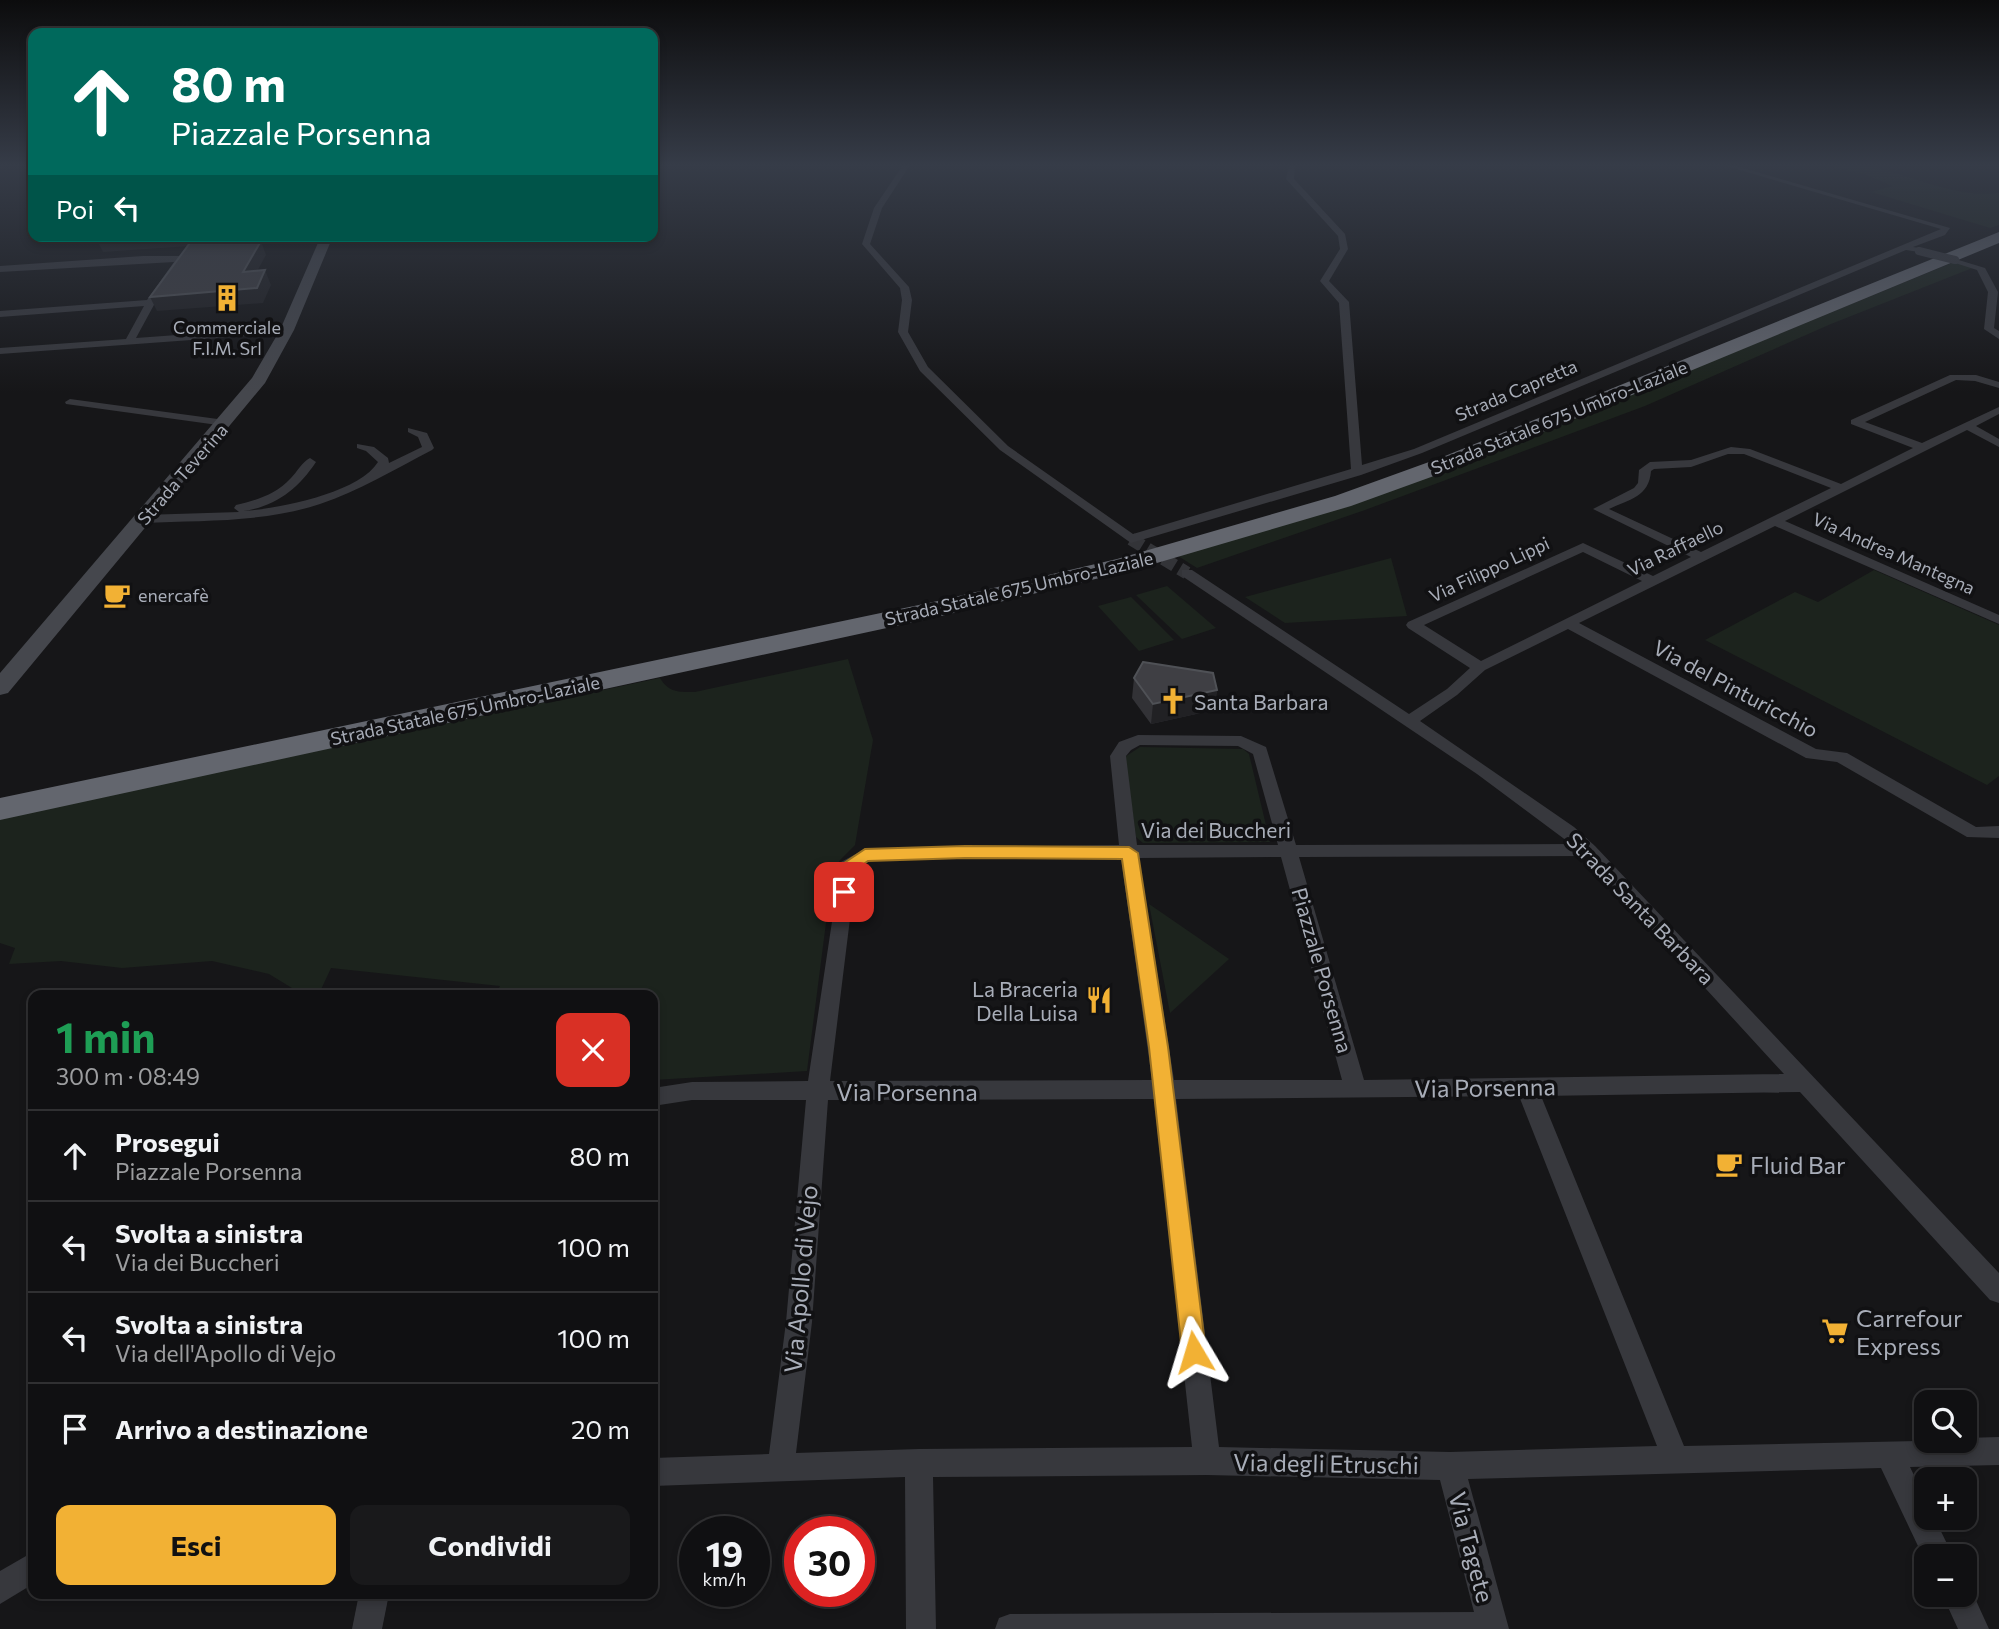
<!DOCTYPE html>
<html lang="it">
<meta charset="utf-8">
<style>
body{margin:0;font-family:Commissioner,sans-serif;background:#19191b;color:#f1f3f6;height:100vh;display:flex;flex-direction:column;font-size:26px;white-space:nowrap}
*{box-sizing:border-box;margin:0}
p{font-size:23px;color:#9c9d9f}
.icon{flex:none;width:38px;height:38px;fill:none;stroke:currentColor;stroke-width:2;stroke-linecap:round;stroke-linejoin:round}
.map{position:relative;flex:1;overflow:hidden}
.drawer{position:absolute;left:28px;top:990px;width:630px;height:609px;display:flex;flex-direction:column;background:#101012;border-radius:14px;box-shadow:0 4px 10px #0003,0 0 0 2px #303032}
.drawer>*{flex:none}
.banner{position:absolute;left:28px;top:28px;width:630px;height:214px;border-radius:14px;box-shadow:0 4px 10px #0003,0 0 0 2px #303032;background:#00695c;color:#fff;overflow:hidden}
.tools{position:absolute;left:1914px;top:1390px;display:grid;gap:14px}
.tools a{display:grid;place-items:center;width:63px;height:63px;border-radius:14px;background:#101012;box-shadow:0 4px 10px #0003,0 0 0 2px #303032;font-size:35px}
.speed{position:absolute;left:679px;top:1516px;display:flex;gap:14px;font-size:35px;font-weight:700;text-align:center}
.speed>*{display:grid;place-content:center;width:91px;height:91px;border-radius:50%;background:#101012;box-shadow:0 4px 10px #0003,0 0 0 2px #303032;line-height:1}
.speed small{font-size:18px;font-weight:400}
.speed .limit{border:10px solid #d22;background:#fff;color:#111}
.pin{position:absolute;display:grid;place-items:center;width:60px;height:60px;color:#fff;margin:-30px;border-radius:14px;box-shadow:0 4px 10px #0006}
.me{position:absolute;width:77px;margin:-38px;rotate:353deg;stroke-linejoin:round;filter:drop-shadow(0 0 5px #0008)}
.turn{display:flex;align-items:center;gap:24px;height:147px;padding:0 28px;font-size:32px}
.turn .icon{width:91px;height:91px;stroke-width:2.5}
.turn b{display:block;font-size:49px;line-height:60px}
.then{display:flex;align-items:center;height:66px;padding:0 28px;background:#0003;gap:14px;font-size:26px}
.round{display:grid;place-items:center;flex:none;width:74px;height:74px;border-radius:14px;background:#19191b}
.summary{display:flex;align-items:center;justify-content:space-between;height:119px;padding:0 28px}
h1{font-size:42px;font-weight:700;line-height:52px;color:#1e9e55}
.button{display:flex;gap:14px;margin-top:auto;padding:14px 28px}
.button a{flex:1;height:80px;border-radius:14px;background:#f2b134;color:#111;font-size:28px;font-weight:700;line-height:80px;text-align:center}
.button a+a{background:#19191b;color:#f1f3f6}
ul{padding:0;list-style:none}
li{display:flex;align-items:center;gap:21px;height:91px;padding:0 28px;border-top:2px solid #303032}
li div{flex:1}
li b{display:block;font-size:26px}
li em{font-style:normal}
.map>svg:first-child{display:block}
.green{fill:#1c231d}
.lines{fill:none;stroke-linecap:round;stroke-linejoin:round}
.street-tunnel{stroke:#333438;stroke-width:13;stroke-dasharray:13 6;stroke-linecap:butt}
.street{fill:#37383d;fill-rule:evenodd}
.secondary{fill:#45474d;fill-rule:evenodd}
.highway{fill:#63666e;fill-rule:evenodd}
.street-bridge{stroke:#37383d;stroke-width:8}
.wall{fill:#323236}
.shaded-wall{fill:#212124}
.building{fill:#3f3f44;stroke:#4f5156;stroke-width:2}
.route{fill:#f2b134;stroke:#9d7322;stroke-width:2}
.labels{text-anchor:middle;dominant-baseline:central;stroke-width:7;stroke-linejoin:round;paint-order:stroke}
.far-poi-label{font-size:18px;fill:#a8adb8;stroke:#111113}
.far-street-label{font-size:18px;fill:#a8adb8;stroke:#111113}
.street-label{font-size:21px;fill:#a8adb8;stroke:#111113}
.poi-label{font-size:21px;fill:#a8adb8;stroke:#111113;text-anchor:start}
.near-street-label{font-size:24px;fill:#a8adb8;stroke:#111113}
.near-poi-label{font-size:24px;fill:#a8adb8;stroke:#111113;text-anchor:start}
</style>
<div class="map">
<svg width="1999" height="1629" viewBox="0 0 1999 1629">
<rect width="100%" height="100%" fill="#161618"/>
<g class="green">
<path d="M1828,165C1837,165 1846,164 1855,165C1904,169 1948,199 1999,193V225L1990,228L1871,192L1893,186L1864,174Z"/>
<path d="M1954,262L1975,267L1831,324L1645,406L1365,510L1197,568L1178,556L1432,476Z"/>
<path d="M1391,558L1407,616L1285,623L1245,597Z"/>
<path d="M1874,570L1999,625V776L1987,785L1705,640L1795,592L1818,602Z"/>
<path d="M1167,586L1216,628L1182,639L1136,595Z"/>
<path d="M1131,597L1174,640L1139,651L1098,606Z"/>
<path d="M848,659L873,740L855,845L840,860L832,876L807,1071L653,1080V996H495L500,986L331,968L318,996H305L269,974L212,961L122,968L61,961L9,964L15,948L0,943V818L660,678C669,693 679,692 695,692Z"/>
<path d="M1140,747L1243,749L1249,754L1270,842L1143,843L1136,837L1125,757Z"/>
<path d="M1149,904L1229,959L1170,1013Z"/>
</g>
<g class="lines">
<path class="street-tunnel" d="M1131,539L1187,573"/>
<g class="street">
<path d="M903,165H910L882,208L870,244L909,287L912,300L908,332L928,367L1008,446L1133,534L1351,469L1339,303L1320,281L1340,249L1338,236L1286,179L1289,165H1295L1294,179L1345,234L1348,249L1329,281L1349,302L1362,465L1414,449L1941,229L1723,165H1732L1950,228L1945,235L1913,247L1919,248V252L1906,250L1422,453L1361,475L1131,543L1000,450L920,371L898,332L902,300L900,288L862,244L874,208Z"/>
<path d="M143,256H180L184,259L155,303L136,338L287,327L292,330L287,333L0,354V348L126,339L144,306L0,317V311L147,300L174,262L0,272V266Z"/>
<path d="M1952,258L1985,268L1998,292L1994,328L1999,331V339L1984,329L1988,292L1977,270L1952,262Z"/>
<path d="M1950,375H1976L1999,382V388L1975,381L1956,380L1865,422L1922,443L1999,407V414L1976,426L1999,439V447L1967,430L1785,521L1999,615V624L1775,526L1579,623L1816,749L1847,753L1976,827L1999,826V838L1967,837L1837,762L1806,758L1568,629L1485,670L1457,695L1420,721L1574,827L1595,846L1999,1273V1303L1990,1300L1800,1092L1541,1096L1684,1446L1965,1440V1438L1999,1437V1465L1910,1467L1927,1502V1517H1934L1953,1556H1927V1565L1881,1468L1468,1479L1509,1629H995L999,1618L1010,1614L1474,1612L1440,1480L1207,1475L933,1477L936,1629H906L905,1477L653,1486V1458L769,1454L786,1322L806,1100H692L653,1106V1088L692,1082L808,1081L841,862L865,849L1119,845L1110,756L1119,742L1138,735L1241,736L1266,747L1296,845L1571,844L1477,774L1182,576V570H1192L1409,714L1447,689L1470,668L1408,628L1406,625L1408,622L1583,543L1653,576L1691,557L1593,509L1634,488L1638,483L1639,470L1650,462L1691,460L1731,447L1750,449L1841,484L1913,448L1851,424V420ZM1728,454H1744L1831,488L1701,552L1609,509C1630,499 1649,497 1651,471L1654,469L1691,467ZM1583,552L1642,581L1481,661L1424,625ZM1140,745L1238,746L1253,754L1278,845H1137L1126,756L1131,750ZM1584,856L1784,1074L1364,1080L1299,857ZM1281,857L1342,1080H1174L1139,858ZM966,858H1121L1152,1080L830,1081L856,870L869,861ZM1519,1096L1657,1446L1450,1452L1219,1447L1176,1099ZM1154,1099L1192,1447L919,1449L796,1453L812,1322L828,1100Z"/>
<path d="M70,399L225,420L231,423L225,426L66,404L65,402Z"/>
<path d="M408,428L427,433L434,448L432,450C395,469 359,491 320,504C263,523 202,520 143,523L137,519L143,515L239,512L234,508L236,505C257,500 275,495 291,478C297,472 302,462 310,458L316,462C298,489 275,507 243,511C278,509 359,493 378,462L366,451L357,448V444L374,447L388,458L389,463L422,447L418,437L408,432Z"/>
<path d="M33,1552V1584L0,1604V1571Z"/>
<path d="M1965,1582L1968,1583L1989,1629H1958L1942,1594H1965Z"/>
<path d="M359,1594H389L382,1629H352Z"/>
</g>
<path class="secondary" d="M321,236H333L294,330L265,383L8,693L0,695V673L252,378L280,330Z"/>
<path class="highway" d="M1999,232V243L1456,468L1351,506L1133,570L933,618L0,820V798L933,602L1117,559L1335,496L1440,458Z"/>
<path class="street-bridge" d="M1919,251L1955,260"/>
</g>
<path class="wall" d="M1134,678L1217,690L1214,710L1151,724L1132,698Z"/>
<g class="shaded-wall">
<path d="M126,236H201L205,245L103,252L96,238Z"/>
<path d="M244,236H260L245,256L240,242Z"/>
<path d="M261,241L266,255L249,286L243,272Z"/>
<path d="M265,270L271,285L263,303L157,311L150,297Z"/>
<path d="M1217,690L1214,710L1151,724L1153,704Z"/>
</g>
<g class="building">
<path d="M98,236H126L96,238Z"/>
<path d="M195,236H244L240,242L261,241L243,272L265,270L257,288L150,297Z"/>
<path d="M1143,662L1213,673L1217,690L1153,704L1134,678Z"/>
</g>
<linearGradient id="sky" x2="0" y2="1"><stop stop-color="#0c0c0d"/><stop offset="0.42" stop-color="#363c48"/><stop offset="1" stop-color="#363c48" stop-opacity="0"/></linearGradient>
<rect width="1999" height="393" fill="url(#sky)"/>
<path class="route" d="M965,846L1129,847L1138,853L1168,1047L1206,1352L1202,1360L1194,1363L1186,1360L1182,1352L1149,1047L1122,859L965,858L868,861L855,870L850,897L844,899L835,892L838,867L865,849Z"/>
<defs>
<symbol id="building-bare" viewBox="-9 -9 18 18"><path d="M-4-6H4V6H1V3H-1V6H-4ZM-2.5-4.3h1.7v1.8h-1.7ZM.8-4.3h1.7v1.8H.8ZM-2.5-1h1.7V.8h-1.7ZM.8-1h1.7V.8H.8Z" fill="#f2b134" stroke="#111113" stroke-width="2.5" paint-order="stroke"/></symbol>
<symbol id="cafe-bare" viewBox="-9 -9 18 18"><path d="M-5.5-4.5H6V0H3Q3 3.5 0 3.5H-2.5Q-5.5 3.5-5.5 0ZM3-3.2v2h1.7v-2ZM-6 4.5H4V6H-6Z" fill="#f2b134" stroke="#111113" stroke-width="2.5" paint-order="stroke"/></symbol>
<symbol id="church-bare" viewBox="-9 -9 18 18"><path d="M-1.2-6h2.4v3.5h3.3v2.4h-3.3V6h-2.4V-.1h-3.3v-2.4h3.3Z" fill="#f2b134" stroke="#111113" stroke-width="2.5" paint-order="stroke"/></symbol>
<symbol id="restaurant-bare" viewBox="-9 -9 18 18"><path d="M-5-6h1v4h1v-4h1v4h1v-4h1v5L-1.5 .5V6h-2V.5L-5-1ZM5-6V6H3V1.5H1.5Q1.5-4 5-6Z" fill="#f2b134" stroke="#111113" stroke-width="2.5" paint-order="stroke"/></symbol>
<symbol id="supermarket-bare" viewBox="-9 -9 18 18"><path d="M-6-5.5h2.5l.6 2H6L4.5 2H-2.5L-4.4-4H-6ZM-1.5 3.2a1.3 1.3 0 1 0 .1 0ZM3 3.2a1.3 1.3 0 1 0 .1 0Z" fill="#f2b134" stroke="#111113" stroke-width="2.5" paint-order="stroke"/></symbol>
</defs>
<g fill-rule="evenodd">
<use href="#building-bare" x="208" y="279" width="38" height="38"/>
<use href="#cafe-bare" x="98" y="576" width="38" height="38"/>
<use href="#church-bare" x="1154" y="682" width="38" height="38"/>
<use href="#restaurant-bare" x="1080" y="981" width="38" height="38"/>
<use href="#cafe-bare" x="1710" y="1145" width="38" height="38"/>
<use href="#supermarket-bare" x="1816" y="1312" width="38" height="38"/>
</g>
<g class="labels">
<g class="far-poi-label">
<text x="227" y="327">Commerciale<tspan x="227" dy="21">F.I.M. Srl</tspan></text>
<text x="138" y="595" text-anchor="start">enercafè</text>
</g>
<g class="far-street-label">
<text transform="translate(1516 390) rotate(-23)">Strada Capretta</text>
<text transform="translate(1559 417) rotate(-22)">Strada Statale 675 Umbro-Laziale</text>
<text transform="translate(182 474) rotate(-49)">Strada Teverina</text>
<text transform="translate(1675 548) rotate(-26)">Via Raffaello</text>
<text transform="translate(1894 553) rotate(24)">Via Andrea Mantegna</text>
<text transform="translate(1489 569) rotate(-25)">Via Filippo Lippi</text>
<text transform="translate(1019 588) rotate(-13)">Strada Statale 675 Umbro-Laziale</text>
<text transform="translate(465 710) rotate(-12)">Strada Statale 675 Umbro-Laziale</text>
</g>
<g class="street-label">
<text transform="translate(1736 688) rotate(28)">Via del Pinturicchio</text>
<text x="1216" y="829">Via dei Buccheri</text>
<text transform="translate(1641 908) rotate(46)">Strada Santa Barbara</text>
<text transform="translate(1323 970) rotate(74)">Piazzale Porsenna</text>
</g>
<g class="poi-label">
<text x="1194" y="701">Santa Barbara</text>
<text x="1078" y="988" text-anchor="end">La Braceria<tspan x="1078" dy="24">Della Luisa</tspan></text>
</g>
<g class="near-street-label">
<text transform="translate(1485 1087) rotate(-1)">Via Porsenna</text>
<text x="907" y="1091">Via Porsenna</text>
<text transform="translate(800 1279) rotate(-85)">Via Apollo di Vejo</text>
<text transform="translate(1326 1463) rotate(1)">Via degli Etruschi</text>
<text transform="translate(1472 1547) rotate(75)">Via Tagete</text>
</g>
<g class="near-poi-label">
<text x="1750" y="1164">Fluid Bar</text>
<text x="1856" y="1317">Carrefour<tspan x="1856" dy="28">Express</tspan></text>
</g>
</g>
</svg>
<div class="tools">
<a><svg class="icon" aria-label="search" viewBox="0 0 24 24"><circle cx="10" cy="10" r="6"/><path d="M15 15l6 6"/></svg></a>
<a>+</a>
<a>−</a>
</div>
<div class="speed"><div>19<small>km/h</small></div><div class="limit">30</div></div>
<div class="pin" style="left:844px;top:892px;background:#d93025"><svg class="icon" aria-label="arrive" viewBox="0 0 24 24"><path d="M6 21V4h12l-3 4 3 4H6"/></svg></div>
<svg class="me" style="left:1194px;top:1352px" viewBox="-20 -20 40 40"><path d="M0-17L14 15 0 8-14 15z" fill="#f2b134" stroke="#fff" stroke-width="4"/></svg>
<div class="banner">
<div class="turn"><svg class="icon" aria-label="ahead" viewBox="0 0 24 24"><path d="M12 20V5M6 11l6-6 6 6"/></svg><div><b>80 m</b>Piazzale Porsenna</div></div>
<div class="then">Poi<svg class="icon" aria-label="left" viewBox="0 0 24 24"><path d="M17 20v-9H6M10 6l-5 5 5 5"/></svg></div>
</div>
<section class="drawer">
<div class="summary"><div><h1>1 min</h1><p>300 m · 08:49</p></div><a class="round" style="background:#d93025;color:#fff"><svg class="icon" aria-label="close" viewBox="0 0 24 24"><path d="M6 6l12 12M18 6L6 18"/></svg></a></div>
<ul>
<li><svg class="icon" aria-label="ahead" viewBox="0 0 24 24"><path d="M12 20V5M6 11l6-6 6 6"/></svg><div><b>Prosegui</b><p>Piazzale Porsenna</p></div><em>80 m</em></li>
<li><svg class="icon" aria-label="left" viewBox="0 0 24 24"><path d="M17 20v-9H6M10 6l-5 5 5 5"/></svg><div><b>Svolta a sinistra</b><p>Via dei Buccheri</p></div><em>100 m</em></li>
<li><svg class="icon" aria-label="left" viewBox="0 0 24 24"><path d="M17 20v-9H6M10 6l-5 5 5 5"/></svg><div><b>Svolta a sinistra</b><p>Via dell'Apollo di Vejo</p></div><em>100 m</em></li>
<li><svg class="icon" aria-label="arrive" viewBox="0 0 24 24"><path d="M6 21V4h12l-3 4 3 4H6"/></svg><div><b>Arrivo a destinazione</b></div><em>20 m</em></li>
</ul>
<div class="button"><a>Esci</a><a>Condividi</a></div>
</section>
</div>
